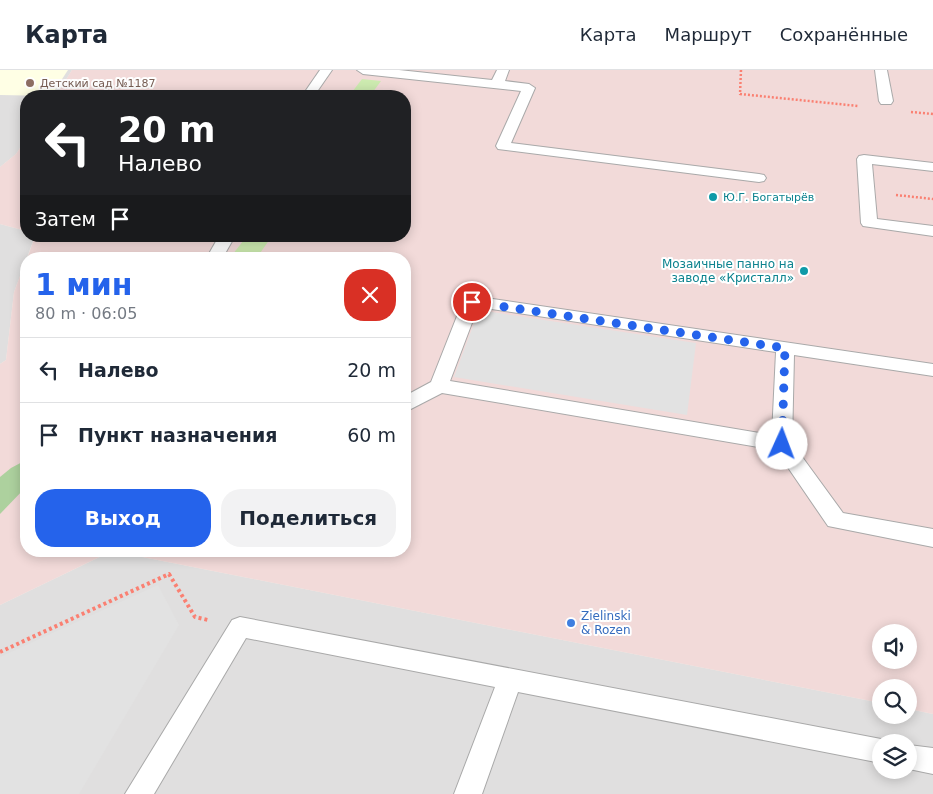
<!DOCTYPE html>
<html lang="ru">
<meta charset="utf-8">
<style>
body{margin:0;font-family:"DejaVu Sans",sans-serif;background:#f2f2f3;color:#1f2937;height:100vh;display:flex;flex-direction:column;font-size:19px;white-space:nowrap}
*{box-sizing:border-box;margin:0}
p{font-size:16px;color:#747a83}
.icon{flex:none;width:28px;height:28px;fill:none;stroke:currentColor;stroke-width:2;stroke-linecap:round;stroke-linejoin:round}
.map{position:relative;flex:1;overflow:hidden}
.sheet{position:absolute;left:20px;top:182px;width:391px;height:305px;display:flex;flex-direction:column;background:#fff;border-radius:20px;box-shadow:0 2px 12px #0003}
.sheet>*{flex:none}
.hud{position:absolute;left:20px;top:20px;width:391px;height:152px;border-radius:20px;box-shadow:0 2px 12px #0003;background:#202124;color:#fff;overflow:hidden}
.fabs{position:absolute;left:872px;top:554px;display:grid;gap:10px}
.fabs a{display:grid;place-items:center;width:45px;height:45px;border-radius:50%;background:#fff;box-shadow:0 2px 12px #0003;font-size:25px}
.pin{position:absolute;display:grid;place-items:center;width:42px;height:42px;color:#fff;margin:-21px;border:2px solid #fff;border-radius:50%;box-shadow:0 1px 5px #0007}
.me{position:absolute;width:55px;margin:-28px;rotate:2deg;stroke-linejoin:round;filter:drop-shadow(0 0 4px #0008)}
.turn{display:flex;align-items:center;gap:18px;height:105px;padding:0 15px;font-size:22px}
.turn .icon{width:65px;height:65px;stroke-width:2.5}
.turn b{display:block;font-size:35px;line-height:42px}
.then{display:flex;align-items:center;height:48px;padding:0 15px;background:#0003;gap:10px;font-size:19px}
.round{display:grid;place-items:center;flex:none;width:52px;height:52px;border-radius:20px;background:#f2f2f3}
.summary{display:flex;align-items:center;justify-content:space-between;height:85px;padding:0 15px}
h1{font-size:30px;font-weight:700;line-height:38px;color:#2563eb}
.cta{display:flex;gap:10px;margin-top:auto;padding:10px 15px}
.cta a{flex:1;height:58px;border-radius:20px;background:#2563eb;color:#fff;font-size:20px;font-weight:700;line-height:58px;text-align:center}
.cta a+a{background:#f2f2f3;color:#1f2937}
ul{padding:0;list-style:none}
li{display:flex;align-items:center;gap:15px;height:65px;padding:0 15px;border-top:1px solid #e0e1e3}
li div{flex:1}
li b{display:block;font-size:19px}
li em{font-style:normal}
header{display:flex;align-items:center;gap:30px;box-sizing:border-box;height:70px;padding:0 25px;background:#fff;border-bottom:1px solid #e0e1e3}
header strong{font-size:24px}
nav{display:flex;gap:28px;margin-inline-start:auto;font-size:18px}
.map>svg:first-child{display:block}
.residential{fill:#e0dfdf;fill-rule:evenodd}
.commercial{fill:#f2dad9;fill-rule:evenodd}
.education{fill:#ffffe5}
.grass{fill:#cdebb0}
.forest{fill:#add19e}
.parking{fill:#e2e2e2}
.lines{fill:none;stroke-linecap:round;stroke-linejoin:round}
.lane-casing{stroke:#a9a9a9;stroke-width:2}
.path-far1{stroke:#fa8072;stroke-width:2.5;stroke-dasharray:2 2;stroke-linecap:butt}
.path{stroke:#fa8072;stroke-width:4;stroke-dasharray:3 3;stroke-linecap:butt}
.lane{fill:#fff;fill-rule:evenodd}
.route{stroke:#2563eb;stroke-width:9;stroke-dasharray:0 16.2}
.education-dot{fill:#8d6e63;stroke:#fff;stroke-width:2}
.culture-dot{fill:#0f9aa8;stroke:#fff;stroke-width:2}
.shop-dot{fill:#3f7fe0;stroke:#fff;stroke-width:2}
.labels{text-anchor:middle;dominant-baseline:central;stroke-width:4;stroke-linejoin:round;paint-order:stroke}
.far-education-label{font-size:11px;fill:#785e54;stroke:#fff;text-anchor:start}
.far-culture-label{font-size:11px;fill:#0d838f;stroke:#fff;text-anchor:start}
.culture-label{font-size:12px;fill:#0d838f;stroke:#fff;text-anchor:end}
.shop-label{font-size:12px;fill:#366cbe;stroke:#fff;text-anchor:start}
</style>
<header>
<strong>Карта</strong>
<nav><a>Карта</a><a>Маршрут</a><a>Сохранённые</a></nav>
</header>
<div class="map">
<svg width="933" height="724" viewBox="0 0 933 724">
<rect width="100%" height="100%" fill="#f2efe9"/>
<g class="residential">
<path d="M0,0H72L56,26H26V69L16,84L0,97Z"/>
<path d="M0,154L26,161V166H35L14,222L6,290L0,294Z"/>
<path d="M112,481L881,633V645H909V639L933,644V724H0V535ZM881,672H909V700H881Z"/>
</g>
<g class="commercial">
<path d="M72,0H933V644L909,639V618H881V633L112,481L0,535V294L6,290L14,222L26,190V481H405V189H27L35,166H405V26H56ZM881,562H909V590H881Z"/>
<path d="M26,69V161L0,154V97L16,84Z"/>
</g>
<path class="education" d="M0,0H68L51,26L0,25Z"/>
<g class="grass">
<path d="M362,9L381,11L370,26H349Z"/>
<path d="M247,166H272L256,189H229Z"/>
</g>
<path class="forest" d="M26,390V417L0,444V407L11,398Z"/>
<g class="parking">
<path d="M479,240L696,273L687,345L454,307Z"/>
<path d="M158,515L179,555L79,724H0V587Z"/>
</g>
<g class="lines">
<defs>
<g id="lane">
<path d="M320,0H332L314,26H302Z"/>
<path d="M357,0H399L492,10L497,0H509L505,11L529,14L535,18L511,73L759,104L764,105L766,108L764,111L759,112L498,79L496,76L521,21L363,4Z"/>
<path d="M875,0H887L893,31L891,34H881L879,31Z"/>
<path d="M864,85L933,93V101L872,94L877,149L933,156V166L863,156L861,153L857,89L859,86Z"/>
<path d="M219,166H235L222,189H206Z"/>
<path d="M472,226L933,294V306L794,285L792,373L843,443L933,459V477L828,456L776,380L442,323L405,342V326L431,312L463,231L466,227ZM478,237L776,282L772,365L450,311Z"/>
<path d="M240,547L881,669L891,672H881V693L518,622L482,724H454L495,617L246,568L154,724H125L232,550Z"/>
<path d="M909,675L933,678V704L909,699Z"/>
</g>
</defs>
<use href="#lane" class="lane-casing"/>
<g class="path-far1">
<path d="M741,0L740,24L858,36"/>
<path d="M911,42L933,44"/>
<path d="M896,125L933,129"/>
</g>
<path class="path" d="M0,582L169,504L195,547L208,550"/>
<use href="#lane" class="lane"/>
</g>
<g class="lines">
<path class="route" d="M472,232L785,278L782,374"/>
</g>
<circle class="education-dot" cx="30" cy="13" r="5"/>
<g class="culture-dot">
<circle cx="713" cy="127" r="5"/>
<circle cx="804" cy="201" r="5"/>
</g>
<circle class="shop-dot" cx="571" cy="553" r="5"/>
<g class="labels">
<g class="far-education-label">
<text x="40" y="13">Детский сад №1187</text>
</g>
<g class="far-culture-label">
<text x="723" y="127">Ю.Г. Богатырёв</text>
</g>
<g class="culture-label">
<text x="794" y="194">Мозаичные панно на<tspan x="794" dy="14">заводе «Кристалл»</tspan></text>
</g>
<g class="shop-label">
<text x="581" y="546">Zielinski<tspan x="581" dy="14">&amp; Rozen</tspan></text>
</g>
</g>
</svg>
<div class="fabs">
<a><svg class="icon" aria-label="sound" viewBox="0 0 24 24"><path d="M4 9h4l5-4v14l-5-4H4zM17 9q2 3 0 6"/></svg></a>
<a><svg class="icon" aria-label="search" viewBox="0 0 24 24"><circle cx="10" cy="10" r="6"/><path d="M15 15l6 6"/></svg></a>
<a><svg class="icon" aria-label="layers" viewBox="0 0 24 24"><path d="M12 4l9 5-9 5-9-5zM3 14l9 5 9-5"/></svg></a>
</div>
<div class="pin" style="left:472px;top:232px;background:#d93025"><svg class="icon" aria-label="arrive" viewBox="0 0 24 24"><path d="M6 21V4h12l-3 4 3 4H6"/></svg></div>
<svg class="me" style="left:782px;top:374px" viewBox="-20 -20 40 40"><circle r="19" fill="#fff"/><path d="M0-13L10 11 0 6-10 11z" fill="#2563eb"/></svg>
<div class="hud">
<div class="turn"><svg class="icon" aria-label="left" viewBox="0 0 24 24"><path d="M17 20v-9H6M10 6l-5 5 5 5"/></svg><div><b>20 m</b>Налево</div></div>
<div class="then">Затем<svg class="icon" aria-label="arrive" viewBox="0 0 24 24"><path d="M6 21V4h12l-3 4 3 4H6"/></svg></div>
</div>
<section class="sheet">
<div class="summary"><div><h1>1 мин</h1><p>80 m · 06:05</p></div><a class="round" style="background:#d93025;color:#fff"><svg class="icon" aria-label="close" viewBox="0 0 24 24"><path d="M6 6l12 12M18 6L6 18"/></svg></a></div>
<ul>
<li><svg class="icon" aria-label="left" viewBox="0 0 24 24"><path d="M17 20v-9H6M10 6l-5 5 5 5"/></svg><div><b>Налево</b></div><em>20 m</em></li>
<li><svg class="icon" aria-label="arrive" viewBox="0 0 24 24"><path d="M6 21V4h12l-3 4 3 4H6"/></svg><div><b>Пункт назначения</b></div><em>60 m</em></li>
</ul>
<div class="cta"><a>Выход</a><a>Поделиться</a></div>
</section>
</div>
